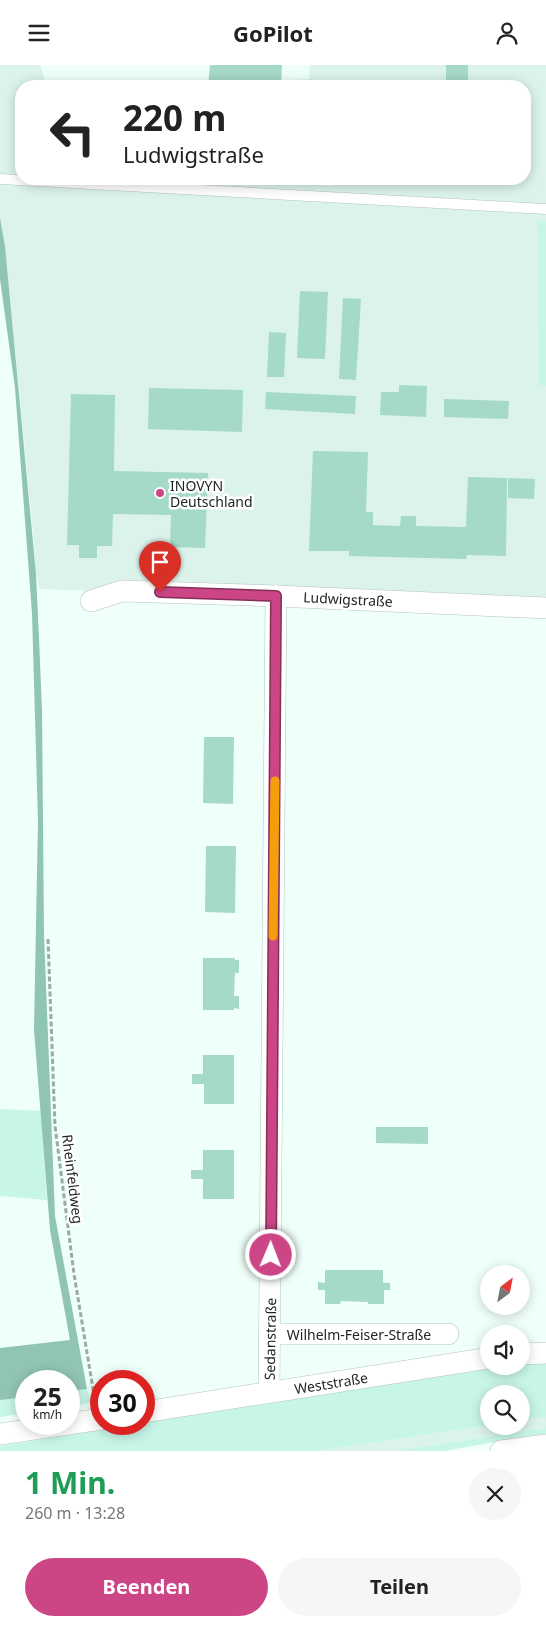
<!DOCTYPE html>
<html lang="de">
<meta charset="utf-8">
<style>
body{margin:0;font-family:"Noto Sans",sans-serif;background:#f6f6f6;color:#222;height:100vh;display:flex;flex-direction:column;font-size:19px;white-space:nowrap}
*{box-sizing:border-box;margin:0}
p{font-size:16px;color:#767676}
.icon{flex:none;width:28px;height:28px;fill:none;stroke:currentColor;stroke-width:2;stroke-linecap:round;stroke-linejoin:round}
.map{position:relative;height:1386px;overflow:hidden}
.drawer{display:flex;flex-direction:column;background:#fff;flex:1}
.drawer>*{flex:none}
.top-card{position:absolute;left:15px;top:15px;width:516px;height:105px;border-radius:20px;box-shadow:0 2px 12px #0003;background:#fff;color:#222;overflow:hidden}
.needle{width:32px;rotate:32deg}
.fabs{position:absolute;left:480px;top:1200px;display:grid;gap:10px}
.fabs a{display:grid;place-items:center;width:50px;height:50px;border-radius:50%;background:#fff;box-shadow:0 2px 12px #0003;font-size:25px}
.speed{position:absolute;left:15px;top:1305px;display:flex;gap:10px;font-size:25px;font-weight:700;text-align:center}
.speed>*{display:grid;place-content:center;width:65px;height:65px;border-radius:50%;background:#fff;box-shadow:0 2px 12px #0003;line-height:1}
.speed small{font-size:12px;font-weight:400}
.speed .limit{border:8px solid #d22;background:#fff;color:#111}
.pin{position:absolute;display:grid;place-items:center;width:42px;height:42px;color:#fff;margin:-51px -21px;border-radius:50% 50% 50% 0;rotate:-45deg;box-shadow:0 0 5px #0007}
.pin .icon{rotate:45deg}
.me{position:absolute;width:55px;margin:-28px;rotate:1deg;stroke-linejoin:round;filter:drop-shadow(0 0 4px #0008)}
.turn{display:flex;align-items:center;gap:18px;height:105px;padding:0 25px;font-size:22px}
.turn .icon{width:65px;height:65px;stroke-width:2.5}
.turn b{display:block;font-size:35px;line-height:42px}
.round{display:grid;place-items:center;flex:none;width:52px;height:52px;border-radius:26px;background:#f6f6f6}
.headline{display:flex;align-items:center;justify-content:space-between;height:85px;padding:0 25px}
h1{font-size:30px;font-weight:700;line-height:38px;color:#1e9e55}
.cta{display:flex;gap:10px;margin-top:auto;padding:10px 25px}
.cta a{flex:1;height:58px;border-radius:30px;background:#cc4686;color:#fff;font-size:20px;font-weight:700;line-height:58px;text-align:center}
.cta a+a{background:#f6f6f6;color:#222}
header{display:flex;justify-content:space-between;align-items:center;height:65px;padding:0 25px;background:#fff;font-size:22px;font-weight:700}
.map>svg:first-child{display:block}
.built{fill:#dbf3eb}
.green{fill:#c7f6e8}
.forest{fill:#90c4b4}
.building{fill:#a5d9c9}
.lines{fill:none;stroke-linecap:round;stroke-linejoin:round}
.service-casing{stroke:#b5c4bf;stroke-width:11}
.minor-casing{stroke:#b5c4bf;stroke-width:22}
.path{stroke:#9da9a5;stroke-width:3;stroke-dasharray:5 2.5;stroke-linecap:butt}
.service{stroke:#fff;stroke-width:10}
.minor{stroke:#fff;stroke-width:21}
.route-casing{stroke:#852e57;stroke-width:12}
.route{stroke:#cc4686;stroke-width:9}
.slow{stroke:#f59e0b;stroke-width:9}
.poi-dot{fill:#cc4686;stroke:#fff;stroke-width:2}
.labels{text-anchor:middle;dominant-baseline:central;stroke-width:5;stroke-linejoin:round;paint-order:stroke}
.poi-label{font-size:14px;fill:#202524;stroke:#fff;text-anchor:start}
.street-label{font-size:14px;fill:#202524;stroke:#fff}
</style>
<header><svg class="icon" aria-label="menu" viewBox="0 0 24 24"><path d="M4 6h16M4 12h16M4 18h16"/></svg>GoPilot<svg class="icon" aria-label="person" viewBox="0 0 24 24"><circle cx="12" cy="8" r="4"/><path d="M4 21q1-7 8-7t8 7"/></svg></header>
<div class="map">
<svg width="546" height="1386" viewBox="0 0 546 1386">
<rect width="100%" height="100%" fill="#effff9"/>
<g class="built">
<path d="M0,0H40L46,18L50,21H21V114H525V21H220L309,14L310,0H546V156H537L539,320L546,321V543L40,524L36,509L33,467L5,181L0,153Z"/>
<path d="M546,1352V1363L394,1386H316L489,1360V1361H521V1355Z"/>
</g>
<g class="green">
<path d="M537,155L546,156V321H539Z"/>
<path d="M0,1044L41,1046L47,1135L0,1131Z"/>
<path d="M546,1297V1352L521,1355V1329H489V1360L316,1386H0V1381L496,1301H521V1298Z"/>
<path d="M87,1324L91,1338L69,1341V1326Z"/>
<path d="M26,1332V1348L0,1352V1335Z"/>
<path d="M546,1363V1370L517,1373L444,1386H394Z"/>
</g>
<path class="forest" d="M0,153L5,181L36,509L39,573L42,646L44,869L55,1151L87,1324L69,1326V1316H26V1332L0,1335V1283L70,1275L50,1165L34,965L38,756L32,548L15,323L0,214Z"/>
<g class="building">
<path d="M210,0H282L281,21H208Z"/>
<path d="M446,0H468V19L446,18Z"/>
<path d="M300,226L328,227L325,294L297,293Z"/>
<path d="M343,233L361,234L356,315L339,314Z"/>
<path d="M269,267L286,268L284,312H267Z"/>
<path d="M399,320L427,321L426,352L380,350L381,327H399Z"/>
<path d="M149,323L243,325L242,367L148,364Z"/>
<path d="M266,327L356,331L355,349L265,344Z"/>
<path d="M71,329L115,330L114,406L208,408L205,483L170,482L171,450L113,449L112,481H97V493H79V480H67Z"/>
<path d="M444,334L509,336L508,354L444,352Z"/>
<path d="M313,386L368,387L366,447H373V460L400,461L401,451H416V461L466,462L468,412L507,413L506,491L467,490L466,494L349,491V486H309Z"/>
<path d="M508,413L535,414L534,434L508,433Z"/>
<path d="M204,672H234L233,739L203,738Z"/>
<path d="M206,781H236L235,848L205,847Z"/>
<path d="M203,893H235V895H239V908H235L234,931H239V944L234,943V945H203Z"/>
<path d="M203,990H234V1039H204V1019H192V1009H203Z"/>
<path d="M376,1062H428V1079L376,1078Z"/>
<path d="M203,1085H234V1134H203V1114H191V1105H203Z"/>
<path d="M325,1205H383V1218H390V1225H384V1239H368V1237L341,1236L340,1239H325V1225H318V1217L325,1218Z"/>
</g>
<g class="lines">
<defs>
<path id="service" d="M0,114L546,144"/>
<g id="minor">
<path d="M91,536L122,526L276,531L546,543"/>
<path d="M270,1269H448"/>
<path d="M521,1289L546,1288"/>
<path d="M269,1327L276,531"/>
<path d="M144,1347L489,1293"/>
<path d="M0,1369L101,1354"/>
<path d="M501,1386L546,1380"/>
</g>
</defs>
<use href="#service" class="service-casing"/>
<use href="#minor" class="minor-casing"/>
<path class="path" d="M48,874L55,1061L74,1209L95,1336"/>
<use href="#service" class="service"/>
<use href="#minor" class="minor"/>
</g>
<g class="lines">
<defs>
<path id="route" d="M160,527L276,531L271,1190"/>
</defs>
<use href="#route" class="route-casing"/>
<use href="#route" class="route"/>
<path class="slow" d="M273,871L275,716"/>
</g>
<circle class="poi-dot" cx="160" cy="428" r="5"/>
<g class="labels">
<g class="poi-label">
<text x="170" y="420">INOVYN<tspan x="170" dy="16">Deutschland</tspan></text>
</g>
<g class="street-label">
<text transform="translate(348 534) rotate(3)">Ludwigstraße</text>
<text transform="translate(73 1114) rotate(83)">Rheinfeldweg</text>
<text x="359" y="1269">Wilhelm-Feiser-Straße</text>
<text transform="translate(270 1274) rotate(-89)">Sedanstraße</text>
<text transform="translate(331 1318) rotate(-9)">Weststraße</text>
</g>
</g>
</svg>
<div class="fabs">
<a><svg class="needle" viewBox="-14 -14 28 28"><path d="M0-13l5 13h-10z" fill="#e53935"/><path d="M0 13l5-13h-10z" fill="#767676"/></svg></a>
<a><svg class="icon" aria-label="sound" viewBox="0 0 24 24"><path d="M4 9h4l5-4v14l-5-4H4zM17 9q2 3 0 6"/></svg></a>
<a><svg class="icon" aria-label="search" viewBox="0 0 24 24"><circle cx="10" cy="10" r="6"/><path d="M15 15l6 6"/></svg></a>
</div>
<div class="speed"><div>25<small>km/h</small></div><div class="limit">30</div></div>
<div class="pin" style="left:160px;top:527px;background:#d93025"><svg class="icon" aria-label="arrive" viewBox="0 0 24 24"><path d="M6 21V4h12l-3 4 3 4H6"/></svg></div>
<svg class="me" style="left:271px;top:1190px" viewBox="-20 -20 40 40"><circle r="17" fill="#cc4686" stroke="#fff" stroke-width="3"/><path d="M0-11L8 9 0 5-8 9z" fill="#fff"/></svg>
<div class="top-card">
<div class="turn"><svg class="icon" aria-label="left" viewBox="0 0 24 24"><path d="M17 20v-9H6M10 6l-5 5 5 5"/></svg><div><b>220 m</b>Ludwigstraße</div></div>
</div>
</div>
<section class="drawer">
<div class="headline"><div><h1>1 Min.</h1><p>260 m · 13:28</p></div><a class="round"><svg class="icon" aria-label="close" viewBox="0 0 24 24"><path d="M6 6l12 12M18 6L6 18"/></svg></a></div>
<div class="cta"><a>Beenden</a><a>Teilen</a></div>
</section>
